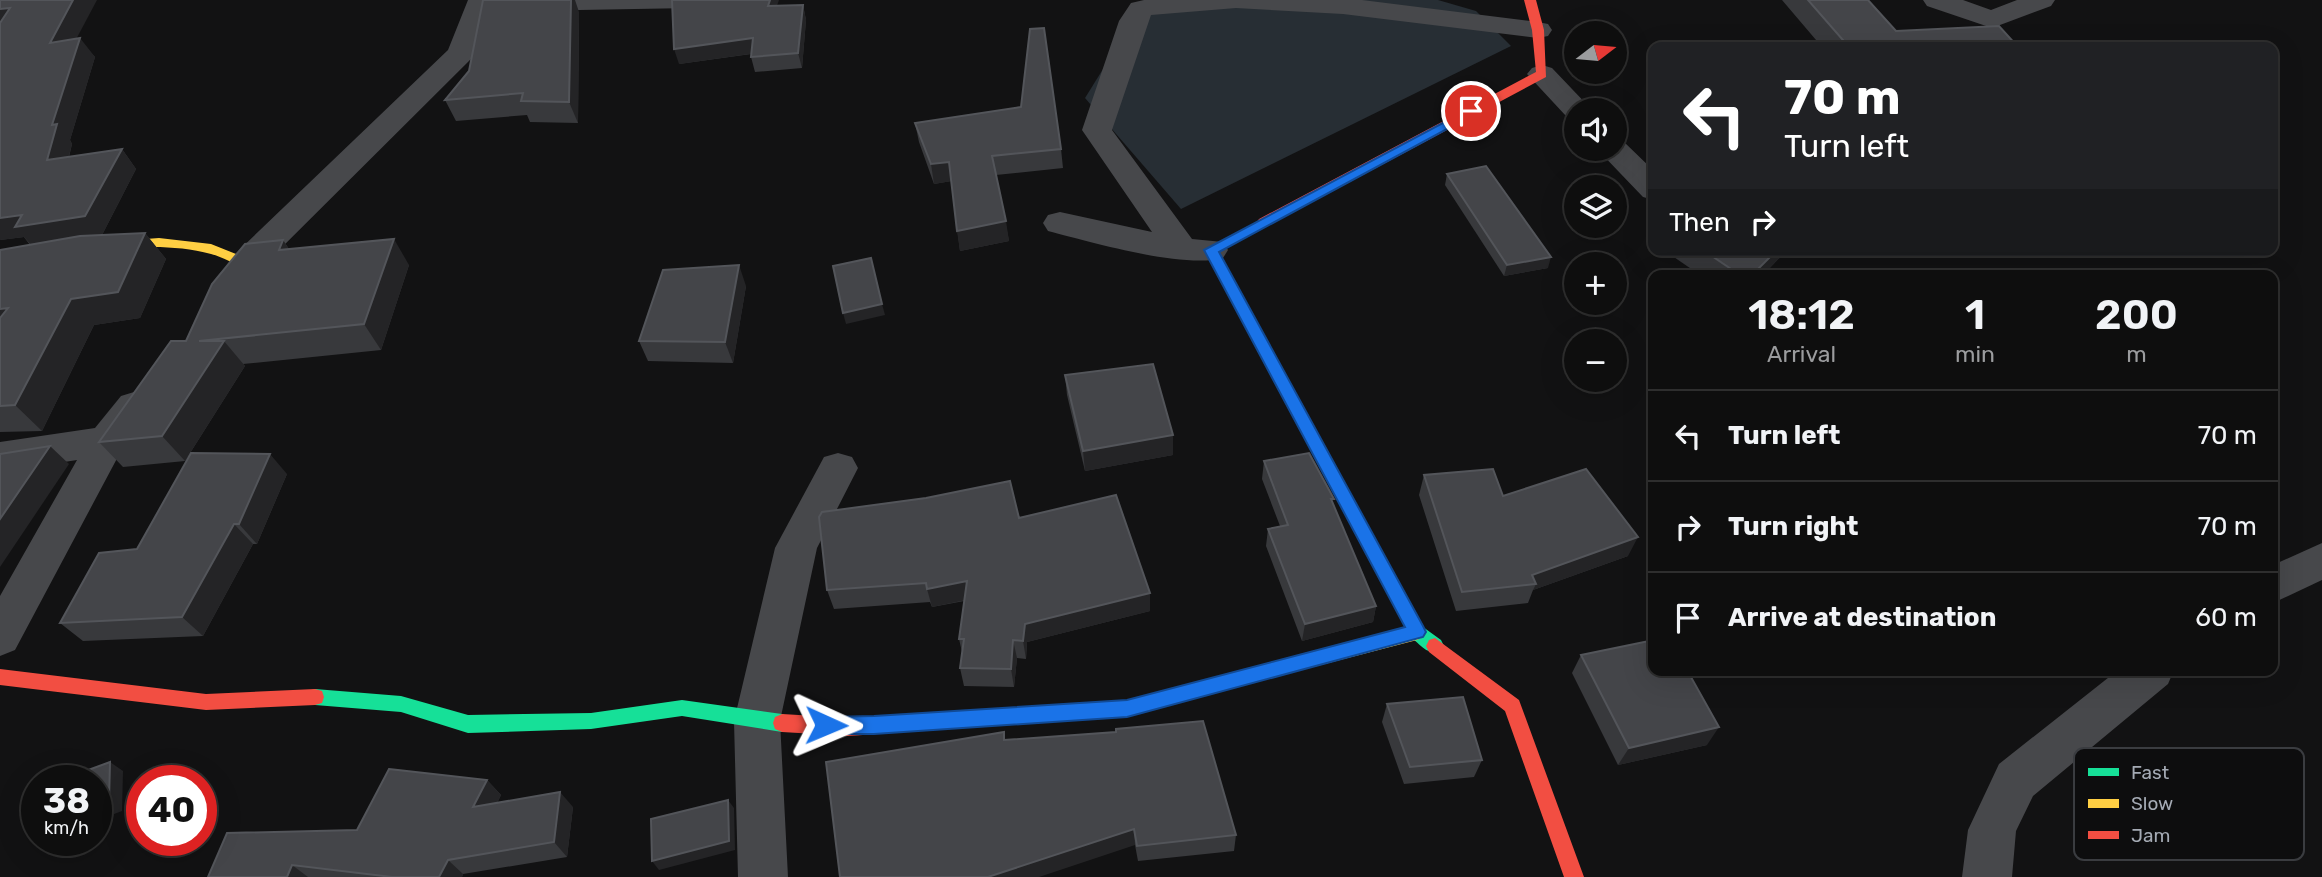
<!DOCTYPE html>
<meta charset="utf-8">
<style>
body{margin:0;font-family:Rubik,sans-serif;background:#1c1c1c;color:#f1f3f6;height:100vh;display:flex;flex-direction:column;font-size:26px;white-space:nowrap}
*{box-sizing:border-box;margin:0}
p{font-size:23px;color:#9b9c9e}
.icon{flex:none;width:38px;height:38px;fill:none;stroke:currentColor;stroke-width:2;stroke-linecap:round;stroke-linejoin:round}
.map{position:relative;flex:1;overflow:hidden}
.sheet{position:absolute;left:1648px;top:270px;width:630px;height:406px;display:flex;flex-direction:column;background:#0e0e0e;border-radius:14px;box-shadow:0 7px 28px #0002,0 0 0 2px #2e2e2e}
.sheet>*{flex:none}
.top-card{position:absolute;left:1648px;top:42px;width:630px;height:214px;border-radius:14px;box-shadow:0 7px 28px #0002,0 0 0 2px #2e2e2e;background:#202124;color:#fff;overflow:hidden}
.needle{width:46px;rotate:74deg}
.fabs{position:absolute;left:1564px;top:21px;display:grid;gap:14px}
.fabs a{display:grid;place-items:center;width:63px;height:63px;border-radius:50%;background:#0e0e0e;box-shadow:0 7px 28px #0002,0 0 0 2px #2e2e2e;font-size:35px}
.speed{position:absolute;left:21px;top:765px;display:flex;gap:14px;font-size:35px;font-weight:700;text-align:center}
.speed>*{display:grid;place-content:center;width:91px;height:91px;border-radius:50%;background:#0e0e0e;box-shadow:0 7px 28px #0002,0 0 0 2px #2e2e2e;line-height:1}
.speed small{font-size:18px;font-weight:400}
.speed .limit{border:10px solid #d22;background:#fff;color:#111}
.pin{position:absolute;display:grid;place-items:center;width:60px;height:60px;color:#fff;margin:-30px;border:4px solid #fff;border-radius:50%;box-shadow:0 2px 7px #0007}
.me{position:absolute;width:77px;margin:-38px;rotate:91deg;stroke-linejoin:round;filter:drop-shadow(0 0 5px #0008)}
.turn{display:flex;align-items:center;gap:24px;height:147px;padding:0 21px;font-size:32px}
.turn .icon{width:91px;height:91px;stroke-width:2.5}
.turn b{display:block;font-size:49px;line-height:60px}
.then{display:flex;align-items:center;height:66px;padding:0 21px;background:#0003;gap:14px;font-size:26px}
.eta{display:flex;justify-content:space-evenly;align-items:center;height:119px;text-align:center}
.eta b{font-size:42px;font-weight:600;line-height:49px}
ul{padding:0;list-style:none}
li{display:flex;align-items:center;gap:21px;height:91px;padding:0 21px;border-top:2px solid #2e2e2e}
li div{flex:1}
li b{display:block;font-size:26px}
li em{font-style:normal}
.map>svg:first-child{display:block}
.water{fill:#272e34}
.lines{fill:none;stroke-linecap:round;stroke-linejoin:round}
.street{fill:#47484b;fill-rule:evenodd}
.fast{fill:#16e098;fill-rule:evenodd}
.slow{fill:#ffcf43;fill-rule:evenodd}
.jam{fill:#f24e42;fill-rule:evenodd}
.wall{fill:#38393c}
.shaded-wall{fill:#242426}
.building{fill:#444549;stroke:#53555a;stroke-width:2}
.route{fill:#1a73e8;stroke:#114b97;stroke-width:2}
.key{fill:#0d0d0e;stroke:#3a3c40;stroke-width:2}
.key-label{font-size:19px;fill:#a4aab4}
</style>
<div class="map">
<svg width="2322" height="877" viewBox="0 0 2322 877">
<rect width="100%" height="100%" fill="#121213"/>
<path class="water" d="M1146,0H1438L1476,11L1511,46L1181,209L1085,98Z"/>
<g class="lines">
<g class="street">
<path d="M468,0H496L471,59L258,271C247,286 241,293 222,287L217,279L234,255L448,50Z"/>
<path d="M512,0H705L701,6L691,8L524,11L514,9L510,3Z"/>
<path d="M1362,0L1538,22L1548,24L1552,30L1548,36L1538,38L1343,14L1236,8L1151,15L1112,130L1192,239L1223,242L1228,250L1223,258C1183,269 1091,242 1048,231L1043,223L1048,215L1060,212L1152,232L1082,130L1119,21L1131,3L1144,0Z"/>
<path d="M1923,0H1963L1991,10L2017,0H2055L2051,6L1992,28L1927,6Z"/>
<path d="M1542,65L1552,68L1592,110H1577V119L1566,116L1527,74L1532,68Z"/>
<path d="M1615,140L1624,142L1654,171V200L1643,197L1597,149H1615Z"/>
<path d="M134,392L147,396L153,406L121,451L15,650L0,656V596L77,460L0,472V442L95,428L121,396Z"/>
<path d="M838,453L852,457L858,468L817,548L780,721L788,877H738L734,721L775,548L824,457Z"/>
<path d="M2322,543V580L2273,603V565Z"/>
<path d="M2118,670H2174L2168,684L2033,796L2016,831L2012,877H1962L1968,830L1999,764Z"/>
</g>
<g class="fast">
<path d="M1264,218L1271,222L1269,225L1219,252L1423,627L1441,640L1444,646L1441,652C1429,656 1420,645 1411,637L1204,250Z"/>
<path d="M315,689L401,696L468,715L591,713L682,700L782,714L789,717L791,723L789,729L782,732L682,716L591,729L468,733L401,712L315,705L308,703L306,697L308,691Z"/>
</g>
<g class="slow">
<path d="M159,238L211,244L251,260L253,263L246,268C234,264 223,257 211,254C142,236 67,257 0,271V261L105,242Z"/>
<path d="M1417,624L1423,627L1426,632L1423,637L1417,640L1313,667L1307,665L1304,659L1307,653L1313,651Z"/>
</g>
<g class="jam">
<path d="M1524,0H1536L1544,30L1546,77L1269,225H1259L1257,222L1259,219L1536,72L1532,30Z"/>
<path d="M1435,638L1519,700L1584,877H1564L1505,711L1429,652L1426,646L1429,640Z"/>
<path d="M1313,651L1319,653L1322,659L1319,665L1127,716L849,736L782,732L775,729L773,723L775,717L782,714L849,718L1127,700Z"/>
<path d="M0,669L206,694L315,689L322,691L324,697L322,703L315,705L206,710L0,685Z"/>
</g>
</g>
<g class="wall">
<path d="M0,0L77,38L95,57L70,140L72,144L69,157L122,149L136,169L102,235L145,233L166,259L140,318L94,325L42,431L0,432V250L30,245L24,237L0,240Z"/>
<path d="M1782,0H1868L1896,31L2018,47H1822Z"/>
<path d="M777,5H803L806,20L802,68L755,72L751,57V54L679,64Z"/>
<path d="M579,12L578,123L530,122L527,115L456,121L445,100L469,71Z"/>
<path d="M915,123L1061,149L1063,168L996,175L1009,241L960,251L951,181L934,184L919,142Z"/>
<path d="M1447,174L1548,268L1504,276L1445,185Z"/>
<path d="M283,240L289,249L409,265L381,350L243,364L245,366L185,461L123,467L99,442L186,341Z"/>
<path d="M1673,250H1787L1763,275H1700L1671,255Z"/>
<path d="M746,286L733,363L648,361L639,341Z"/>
<path d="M1065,375L1173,435V455L1085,471L1067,395Z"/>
<path d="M1264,461L1333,504L1376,606L1373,622L1302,641L1266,546L1268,529L1280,526L1262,479Z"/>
<path d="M287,474L257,544H253L203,636L83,641L60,623Z"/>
<path d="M1424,475L1503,496L1628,556L1533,590L1528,603L1456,611L1419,495Z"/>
<path d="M1019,518L1150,611L1027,642L1026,659L1017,658L1014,687L964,686L960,668L962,652L959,639L964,601L932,607L930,602L834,609L827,590Z"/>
<path d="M1581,655L1707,745L1618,765L1572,673Z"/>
<path d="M1387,704L1482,760L1474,777L1404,784L1382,722Z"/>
<path d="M1006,740L1236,835L1234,851L1138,861L1135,845Z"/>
<path d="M487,780L501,795L497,803L573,807L567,857L463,874L462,877H208L357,830Z"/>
</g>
<g class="shaded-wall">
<path d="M73,0H97L64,62L50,43Z"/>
<path d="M571,0H575L579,12L578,123L569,102Z"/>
<path d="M770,0H779L772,20L768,6Z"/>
<path d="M803,5L806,20L802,68L798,53Z"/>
<path d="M10,8L0,31V9Z"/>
<path d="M80,38L95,57L70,140L72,144L63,179L47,160L52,125Z"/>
<path d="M753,38L757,53L679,64L674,49Z"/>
<path d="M122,149L136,169L102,235L32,246L24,237L0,240V218Z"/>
<path d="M949,162L952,181L934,184L931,164Z"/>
<path d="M1006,221L1009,241L960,251L957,231Z"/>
<path d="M145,233L166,259L140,318L94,325L42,431L15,405L71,299Z"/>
<path d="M394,239L409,265L381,350L364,324Z"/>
<path d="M283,240L300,266L279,250Z"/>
<path d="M1777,250H1787L1763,275H1752Z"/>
<path d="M1551,257L1548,268L1504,276L1507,265Z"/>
<path d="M739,265L746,286L733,363L725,342Z"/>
<path d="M882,304L885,315L846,324L843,313Z"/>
<path d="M8,308L0,339V309Z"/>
<path d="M224,341L245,366L185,461L162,436Z"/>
<path d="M1173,435V455L1085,471L1083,451Z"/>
<path d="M50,446L69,464L0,567V519Z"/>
<path d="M270,454L287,474L257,544L239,524Z"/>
<path d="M234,524L253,544L203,636L182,617Z"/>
<path d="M1638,537L1628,556L1533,590L1536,584L1532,575Z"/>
<path d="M967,581L971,599L932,607L927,589Z"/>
<path d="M1150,593V611L1027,642L1026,659L1023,641L1025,624Z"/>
<path d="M1376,606L1373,622L1302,641L1305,624Z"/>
<path d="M1013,640L1017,658L1014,687L1011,669Z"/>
<path d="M1719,727L1707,745L1618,765L1629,748Z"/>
<path d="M110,762L123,771L122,811L96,821V807Z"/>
<path d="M487,780L501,795L488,822L473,807Z"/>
<path d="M560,792L573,807L567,857L554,842Z"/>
<path d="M728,800L734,808L735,850L659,870L652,861Z"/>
<path d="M1134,829L1135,845L1039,877H988Z"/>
<path d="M448,860L463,874L462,877H439Z"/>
<path d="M292,865L308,877H287Z"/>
</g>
<g class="building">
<path d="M0,0H73L50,43L80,38L52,125L57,124L47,160L122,149L85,216L15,227L22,215L0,218V23L10,8L0,9Z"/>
<path d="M483,0H571L569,102L521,101L523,93L445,100L469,71Z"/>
<path d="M672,0H770L768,6L803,5L798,53L751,57L753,38L674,49Z"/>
<path d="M1808,0H1868L1896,31L1999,26L2018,47H1849Z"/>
<path d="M1044,28L1061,149L992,156L1006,221L957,231L949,162L931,164L915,123L1021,107L1030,29Z"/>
<path d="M1486,166L1551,257L1507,265L1447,174Z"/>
<path d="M145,233L118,292L71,299L15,405L0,406V318L8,308L0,309V250L80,236Z"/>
<path d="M394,239L364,324L199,341H224L162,436L99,442L171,341H186L212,284L245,244L283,240L279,250Z"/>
<path d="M1703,250H1777L1752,275H1740Z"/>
<path d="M871,258L882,304L843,313L833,266Z"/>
<path d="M739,265L725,342L639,341L663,270Z"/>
<path d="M1153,364L1173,435L1083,451L1065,375Z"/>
<path d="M50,446L0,519V454Z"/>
<path d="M191,453L270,454L239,524H234L182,617L60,623L99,553L137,549Z"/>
<path d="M1309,453L1334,499H1331L1376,606L1305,624L1268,529L1288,525L1264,461Z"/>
<path d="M1493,469L1503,496L1586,469L1638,537L1532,575L1536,584L1462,592L1424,475Z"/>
<path d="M1010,481L1019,518L1116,495L1150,593L1025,624L1023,641L1013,640L1011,669L960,668L964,639H959L967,581L927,589L926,583L827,590L819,517L822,512L926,498Z"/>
<path d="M1654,640V670H1687L1719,727L1629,748L1581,655Z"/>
<path d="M1463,697L1482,760L1410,767L1387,704Z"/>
<path d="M1203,721L1236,835L1137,846L1134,829L988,877H840L826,762L1004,732V740L1116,732V729Z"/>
<path d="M110,762L109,802L96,807V780H61Z"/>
<path d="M389,769L487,780L473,807L560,792L554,842L448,860L439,877H392L292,865L287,877H208L227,833L357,830Z"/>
<path d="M728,800L729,841L652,861L651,819Z"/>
</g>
<path class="route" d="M1471,108L1477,111L1475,114L1219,252L1423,626L1426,632L1423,637L1127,717L874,734H826L819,731L816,725L819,719L826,717L874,716L1127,700L1405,627L1204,250Z"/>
<rect x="2074" y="748" width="230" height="112" rx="10" class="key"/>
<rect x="2088" y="768" width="31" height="8" fill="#16e098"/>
<rect x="2088" y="799" width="31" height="9" fill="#ffcf43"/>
<rect x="2088" y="831" width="31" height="8" fill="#f24e42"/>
<g class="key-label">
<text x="2131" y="779">Fast</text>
<text x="2131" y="810">Slow</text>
<text x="2131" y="842">Jam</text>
</g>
</svg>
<div class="fabs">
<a><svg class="needle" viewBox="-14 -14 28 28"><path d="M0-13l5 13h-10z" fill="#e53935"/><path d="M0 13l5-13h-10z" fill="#9b9c9e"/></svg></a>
<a><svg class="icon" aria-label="sound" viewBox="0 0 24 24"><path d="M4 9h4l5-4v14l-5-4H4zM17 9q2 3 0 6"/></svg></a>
<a><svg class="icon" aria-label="layers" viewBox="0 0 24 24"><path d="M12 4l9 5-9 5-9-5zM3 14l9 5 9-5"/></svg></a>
<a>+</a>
<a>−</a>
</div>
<div class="speed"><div>38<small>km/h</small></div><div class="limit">40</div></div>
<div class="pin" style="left:1471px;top:111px;background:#d93025"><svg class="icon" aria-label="arrive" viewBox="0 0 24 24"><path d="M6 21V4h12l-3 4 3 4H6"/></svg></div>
<svg class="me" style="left:826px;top:725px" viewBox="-20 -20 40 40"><path d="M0-17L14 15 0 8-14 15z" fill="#1a73e8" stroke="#fff" stroke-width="4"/></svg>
<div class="top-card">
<div class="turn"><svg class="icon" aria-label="left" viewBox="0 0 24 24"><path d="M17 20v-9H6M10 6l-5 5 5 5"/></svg><div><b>70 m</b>Turn left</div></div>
<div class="then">Then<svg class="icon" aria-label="right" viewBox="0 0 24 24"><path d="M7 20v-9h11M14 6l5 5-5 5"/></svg></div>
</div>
<section class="sheet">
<div class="eta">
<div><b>18:12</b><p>Arrival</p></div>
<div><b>1</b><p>min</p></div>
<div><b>200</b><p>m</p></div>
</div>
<ul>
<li><svg class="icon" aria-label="left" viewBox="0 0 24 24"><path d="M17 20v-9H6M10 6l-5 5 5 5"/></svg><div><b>Turn left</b></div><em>70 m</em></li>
<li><svg class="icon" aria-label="right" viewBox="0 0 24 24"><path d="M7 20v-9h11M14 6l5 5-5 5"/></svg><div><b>Turn right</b></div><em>70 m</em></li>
<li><svg class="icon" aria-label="arrive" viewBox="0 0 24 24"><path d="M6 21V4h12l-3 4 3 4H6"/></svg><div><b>Arrive at destination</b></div><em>60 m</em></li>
</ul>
</section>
</div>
